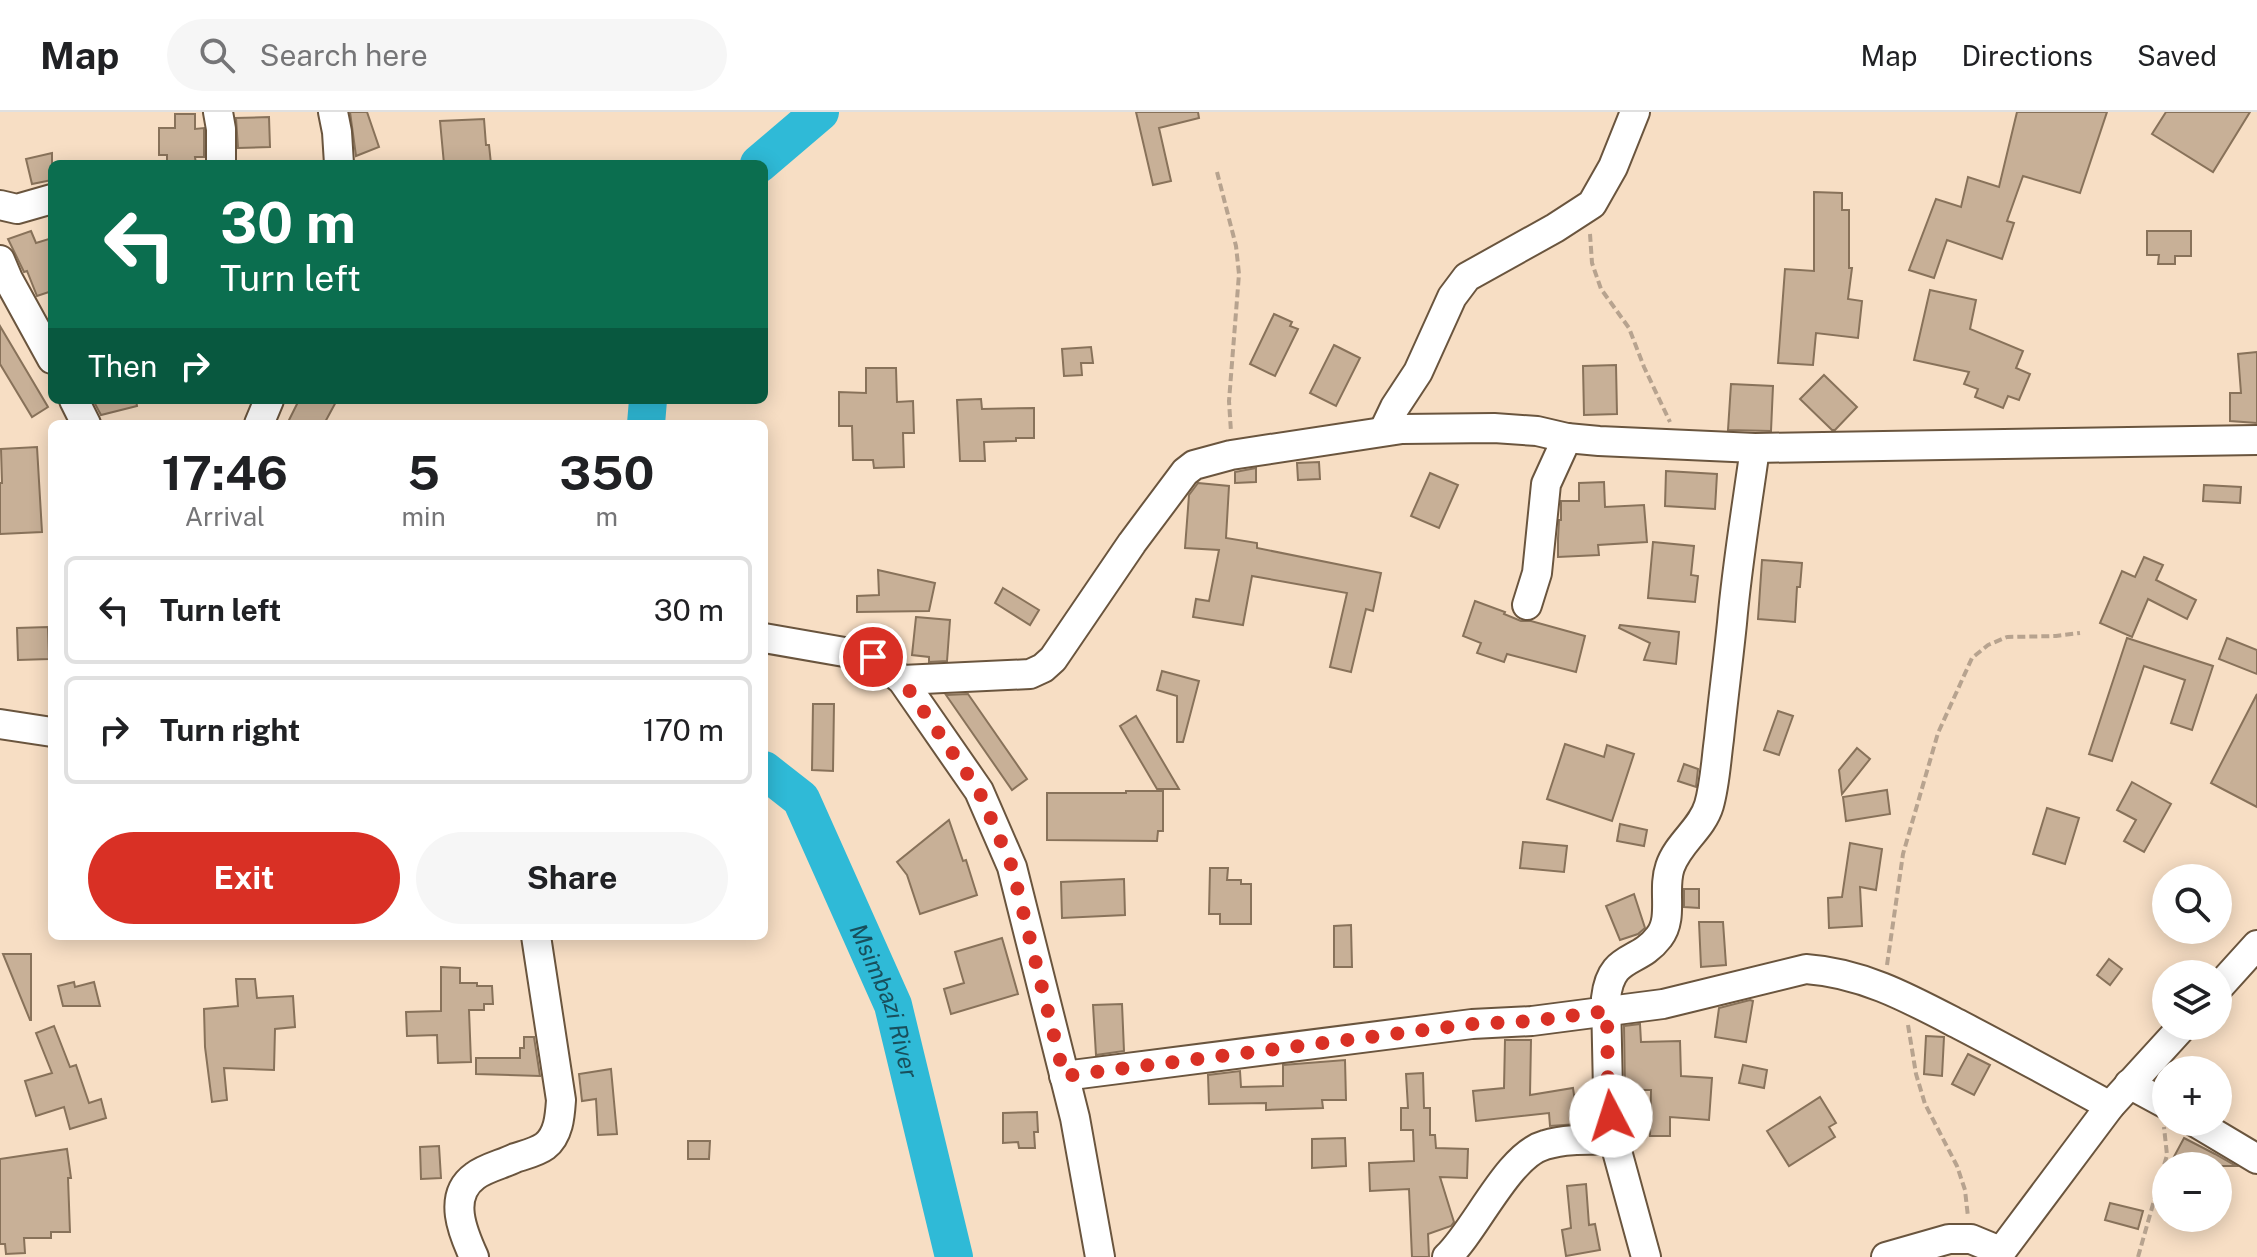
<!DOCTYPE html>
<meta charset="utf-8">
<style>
body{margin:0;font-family:"Public Sans",sans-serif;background:#f6f6f6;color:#202124;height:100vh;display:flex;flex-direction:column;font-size:30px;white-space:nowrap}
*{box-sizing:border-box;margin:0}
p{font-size:26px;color:#757577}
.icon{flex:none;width:44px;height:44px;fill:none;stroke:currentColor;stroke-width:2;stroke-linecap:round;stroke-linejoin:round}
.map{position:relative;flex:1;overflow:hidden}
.drawer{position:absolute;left:48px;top:308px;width:720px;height:520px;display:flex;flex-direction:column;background:#fff;border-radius:12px;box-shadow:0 4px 20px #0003}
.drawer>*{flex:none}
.hud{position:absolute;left:48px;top:48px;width:720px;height:244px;border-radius:12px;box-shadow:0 4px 20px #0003;background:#0b6e4f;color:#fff;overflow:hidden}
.fabs{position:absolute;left:2152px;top:752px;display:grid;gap:16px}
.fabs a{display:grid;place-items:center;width:80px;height:80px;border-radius:50%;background:#fff;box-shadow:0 4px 20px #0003;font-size:40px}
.pin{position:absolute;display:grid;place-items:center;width:68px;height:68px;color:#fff;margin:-34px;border:4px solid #fff;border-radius:50%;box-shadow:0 2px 8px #0007}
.me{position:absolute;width:88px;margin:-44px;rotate:355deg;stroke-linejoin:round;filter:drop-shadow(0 0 6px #0008)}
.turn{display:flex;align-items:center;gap:28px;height:168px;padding:0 40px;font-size:36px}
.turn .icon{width:104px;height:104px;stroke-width:2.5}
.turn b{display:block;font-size:56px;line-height:68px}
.then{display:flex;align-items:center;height:76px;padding:0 40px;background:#0003;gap:16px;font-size:30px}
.eta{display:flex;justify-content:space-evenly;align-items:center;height:136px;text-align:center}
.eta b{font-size:48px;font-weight:700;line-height:56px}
.action{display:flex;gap:16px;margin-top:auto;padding:16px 40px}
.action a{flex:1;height:92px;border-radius:48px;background:#d93025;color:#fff;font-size:32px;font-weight:700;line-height:92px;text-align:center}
.action a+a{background:#f6f6f6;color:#202124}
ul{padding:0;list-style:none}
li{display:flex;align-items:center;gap:24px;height:108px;margin:0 16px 12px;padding:0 24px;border:4px solid #e0e0e0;border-radius:12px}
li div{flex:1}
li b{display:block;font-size:30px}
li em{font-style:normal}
header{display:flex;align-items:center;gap:48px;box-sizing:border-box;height:112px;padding:0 40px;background:#fff;border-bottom:2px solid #e0e0e0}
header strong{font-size:38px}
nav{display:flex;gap:44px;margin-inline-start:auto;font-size:28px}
.search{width:560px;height:72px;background:#f6f6f6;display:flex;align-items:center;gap:20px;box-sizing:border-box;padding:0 28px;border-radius:44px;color:#757577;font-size:30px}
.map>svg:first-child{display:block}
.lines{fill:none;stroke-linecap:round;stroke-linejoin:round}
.river{stroke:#2fbad7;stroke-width:38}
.building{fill:#c8b097;stroke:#88725a;stroke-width:2}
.minor-casing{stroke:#6a553e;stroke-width:32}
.path{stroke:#b7a38f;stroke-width:4;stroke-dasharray:8 4;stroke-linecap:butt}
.minor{stroke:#fff;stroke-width:28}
.route{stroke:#d93025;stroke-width:14;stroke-dasharray:0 25.2}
.labels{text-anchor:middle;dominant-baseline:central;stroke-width:6;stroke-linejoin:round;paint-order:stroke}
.water-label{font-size:24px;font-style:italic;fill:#184f5c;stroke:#fdedde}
</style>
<header>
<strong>Map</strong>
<div class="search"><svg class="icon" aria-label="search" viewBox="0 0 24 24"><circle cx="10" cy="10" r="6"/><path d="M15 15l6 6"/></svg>Search here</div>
<nav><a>Map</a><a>Directions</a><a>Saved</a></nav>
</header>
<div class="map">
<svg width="2257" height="1145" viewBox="0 0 2257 1145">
<rect width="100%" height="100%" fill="#f7dec4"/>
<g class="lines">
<g class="river">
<path d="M759,52L820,0"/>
<path d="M646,312L648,288"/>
<path id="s1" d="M764,658L801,687L893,893L954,1145"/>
</g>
</g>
<g class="building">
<path d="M350,0H367L379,35L356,44Z"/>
<path d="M1136,0H1198L1199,6L1159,16L1171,69L1153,73Z"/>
<path d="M2017,0H2107L2080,81L2023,64L2007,109L2014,111L2002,147L1947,128L1934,166L1909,158L1936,87L1961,95L1968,65L1999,75Z"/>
<path d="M2166,0H2250L2213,60L2152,22Z"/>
<path d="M175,2H195V17L204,16V45H195L196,52H167V43H159V16H175Z"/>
<path d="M269,5L270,35L238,36L236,6Z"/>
<path d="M484,7L486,33H489L491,52H444L440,9Z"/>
<path d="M52,41V68L32,72L26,47Z"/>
<path d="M1814,80L1842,81V98H1849V156H1852L1848,187L1862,189L1858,226L1816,221L1813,253L1778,251L1785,157L1814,159Z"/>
<path d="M31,119L36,131L52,126V179L37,184L27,159L24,160L8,127Z"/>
<path d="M2147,119H2191V144H2175V152H2158L2159,143H2147Z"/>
<path d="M1930,178L1976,188L1970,217L2023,239L2016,256L2030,262L2019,288L2008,284L2003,296L1975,285L1978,277L1964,272L1969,260L1914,248Z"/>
<path d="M1274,202L1292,210L1290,214L1298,217L1275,264L1250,252Z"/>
<path d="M0,214L48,295L32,305L0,252Z"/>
<path d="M1334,233L1360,246L1336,294L1310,281Z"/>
<path d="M1091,235L1093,251H1081L1082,263L1064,264L1062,237Z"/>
<path d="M2257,240V311L2230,309V281H2241L2238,242Z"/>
<path d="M1616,253L1617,302L1584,303L1583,254Z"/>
<path d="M866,256H896L897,290L913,289L914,321H903L904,355L874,356L873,348H853L852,314H839V280L866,281Z"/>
<path d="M1824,263L1857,295L1835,318H1832L1800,287Z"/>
<path d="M1731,272L1773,274L1771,319L1728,318Z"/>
<path d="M981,287L982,297L1034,296V326H1016V329L984,330L985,349H960L957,288Z"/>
<path d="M93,288H136L137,294L101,303Z"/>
<path d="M299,288H337L324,312H287Z"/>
<path d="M37,335L42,420L0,422V371H2L1,337Z"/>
<path d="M1319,350L1320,367L1298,368L1297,351Z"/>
<path d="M1256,356V370L1235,371V360Z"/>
<path d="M1666,359L1717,362L1715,397L1665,394Z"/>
<path d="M1430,361L1458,373L1439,416L1411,404Z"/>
<path d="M1604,370L1605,395L1644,393L1647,430L1598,433L1599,443L1558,445V427L1559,408H1561V389H1579V371Z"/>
<path d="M1198,371L1229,374L1226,426L1257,431V436L1381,461L1373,499L1366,497L1351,560L1330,555L1347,481L1252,464L1243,513L1193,505L1196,487L1209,489L1219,438L1185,436L1189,383Z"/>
<path d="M2204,373L2241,375L2240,391L2203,389Z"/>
<path d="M1653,430L1694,434L1691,463L1698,464L1695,490L1648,486Z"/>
<path d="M2144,445L2163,453L2156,468L2196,488L2187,507L2148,487L2132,525L2100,511L2122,459L2135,465Z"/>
<path d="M1762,448L1802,451L1800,475H1797L1795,510L1758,507Z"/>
<path d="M878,458L935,471L929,499L857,500V484L879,483Z"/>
<path d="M1003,476L1039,498L1030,513L995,491Z"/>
<path d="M1475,489L1505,500L1504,502L1521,509H1531L1585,524L1576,560L1507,542L1504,550L1477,541L1481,531L1463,524Z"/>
<path d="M916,505L950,508L947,549L929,550V545L912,543Z"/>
<path d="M1620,513L1679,520L1676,552L1644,548L1650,531L1619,516Z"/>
<path d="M48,515L49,547L18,548L17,516Z"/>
<path d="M2127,526L2213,554L2192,618L2171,611L2185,568L2144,554L2112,649L2089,642Z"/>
<path d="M2227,526L2257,538V562L2219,547Z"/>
<path d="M1162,559L1199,569L1183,630H1177V584L1157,578Z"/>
<path d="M968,582L1027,667L1012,678L946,583Z"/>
<path d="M2257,582V695L2211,671Z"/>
<path d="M813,592H834L833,659L812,658Z"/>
<path d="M1778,599L1793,604L1779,643L1764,638Z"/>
<path d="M1136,604L1179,677H1157L1120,614Z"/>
<path d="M1565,632L1604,645L1607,633L1634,642L1612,709L1547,687Z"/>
<path d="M1857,636L1870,647L1842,682L1839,658Z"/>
<path d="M1684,652L1698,657L1696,675L1678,669Z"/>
<path d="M2132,670L2171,692L2144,740L2124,729L2136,708L2117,698Z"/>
<path d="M1887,678L1890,702L1846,709L1843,685Z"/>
<path d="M1126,679H1163V719H1158L1157,729L1047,728V681H1126Z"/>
<path d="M2047,696L2079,706L2065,752L2033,742Z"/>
<path d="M949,708L963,749L966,748L977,783L920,802L907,763L897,750Z"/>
<path d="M1620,712L1647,718L1644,734L1617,729Z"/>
<path d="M1523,730L1567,734L1564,760L1520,756Z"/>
<path d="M1850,731L1882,737L1876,778L1860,775L1862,814L1829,816L1828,786L1842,785Z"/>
<path d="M1210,756H1228L1227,768H1241V772H1251V812H1220V802H1209Z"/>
<path d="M1124,767L1125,803L1062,806L1061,770Z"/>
<path d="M1684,777H1699V796L1684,795Z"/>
<path d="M1634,782L1645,816L1638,822L1620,828L1606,794Z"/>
<path d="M1699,810H1723L1726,853L1701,855Z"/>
<path d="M1351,813L1352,855H1334V814Z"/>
<path d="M1002,826L1018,882L951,902L944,877L964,871L955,840Z"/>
<path d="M3,842H31V908H30Z"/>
<path d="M2109,847L2122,857L2110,873L2097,863Z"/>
<path d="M441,855L460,856V871H477V874H492L493,892H484V898H469L471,950L438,951L437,923L407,924L406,900L441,899Z"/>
<path d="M236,867H255L257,886L293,884L295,915L275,917L274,958L224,956L227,988L212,990L205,935L204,897L238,894Z"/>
<path d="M74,870L75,875L94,870L100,894H63L58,874Z"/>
<path d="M1750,888L1753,889L1746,930L1715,925L1719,896Z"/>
<path d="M1122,892L1124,939L1096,943L1093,893Z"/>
<path d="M1640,912L1641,930L1680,929L1681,964L1712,966L1709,1008L1670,1005V1024H1650L1651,978H1625L1624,914Z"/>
<path d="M54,914L70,955L76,953L89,991L101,987L106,1006L70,1017L64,995L36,1004L25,969L52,961L36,921Z"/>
<path d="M1926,924L1944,925L1942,964L1924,962Z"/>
<path d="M524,925H534L540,964L476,962V946H520V936H524Z"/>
<path d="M1505,928H1531L1530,983L1573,976L1576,997L1590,996L1591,1011L1550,1014L1549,1001L1476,1009L1473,979L1504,976Z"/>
<path d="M1968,942L1990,953L1974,983L1952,972Z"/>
<path d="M1345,948L1346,988H1322L1323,996L1266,998V991L1209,992L1208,963L1240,959L1241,975L1283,974V953Z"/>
<path d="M1743,953L1767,958L1764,976L1739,971Z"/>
<path d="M611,957L617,1022L598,1023L596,987L582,989L579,962Z"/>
<path d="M1423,961L1424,996H1430V1023H1435L1436,1036L1468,1037L1467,1066L1440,1065L1454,1110L1451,1114L1428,1122L1429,1145H1412L1409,1077L1370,1079L1369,1051L1414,1049L1413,1018H1401V996H1408L1406,962Z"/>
<path d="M1820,985L1836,1011L1829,1015L1835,1025L1789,1054L1767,1019Z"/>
<path d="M1037,1000L1038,1020H1034L1035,1036H1019L1018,1030L1003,1031V1001Z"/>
<path d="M1345,1026L1346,1054L1312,1056V1027Z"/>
<path d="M2184,1026L2215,1042L2236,1054H2169Z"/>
<path d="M688,1029H710L709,1047H688Z"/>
<path d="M439,1034L441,1066L421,1067L420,1035Z"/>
<path d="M67,1037L71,1066H68L70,1120H51V1126H24L25,1141L6,1142L5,1132H0V1047Z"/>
<path d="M1586,1072L1589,1113L1595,1112L1600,1138L1566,1144L1562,1118L1571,1116L1567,1074Z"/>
<path d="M2110,1091L2143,1099L2138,1117L2105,1108Z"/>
</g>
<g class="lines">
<defs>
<g id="minor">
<path d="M218,0L221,17V52"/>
<path d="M333,0L337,20L339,52"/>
<path d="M0,93L17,97L52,87"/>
<path d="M0,148L8,167L52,247"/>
<path d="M74,288L86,312"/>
<path d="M259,312L269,288"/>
<path d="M1384,318L1395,295L1418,260L1452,185L1467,165L1555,116L1592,92L1613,55L1635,0"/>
<path d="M1527,493L1537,461L1546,372L1567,326"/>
<path d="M764,526L873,545L902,568L979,679L1012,755L1075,1006L1100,1145"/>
<path d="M902,568L1030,562L1043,556L1053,547L1132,431L1185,360L1194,353L1231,343L1402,317L1494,316L1537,319L1567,326L1599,329L1755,336L2257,328"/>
<path d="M0,612L52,620"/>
<path d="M2218,876L2257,833"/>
<path d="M1064,964L1472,912L1532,909L1663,892L1806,857C1864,861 1912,888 1962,914C2012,940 2061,967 2110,994"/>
<path d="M2129,972L2166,992"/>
<path d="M2195,1010L2257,1047"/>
<path d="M474,1145C463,1121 447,1084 475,1064C485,1056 503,1052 515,1046C524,1043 537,1040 545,1034C559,1023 560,1003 561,988L536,824"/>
<path d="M1447,1145C1476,1118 1508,1043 1545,1033C1567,1026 1591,1028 1614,1028"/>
<path d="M1646,1145L1614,1028L1608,979L1606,886C1611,841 1638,853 1659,825C1674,806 1662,778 1670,755C1678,731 1702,717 1709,693C1715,672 1716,649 1719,627C1723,588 1728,550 1732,511C1737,453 1747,394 1755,336"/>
<path d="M1886,1145L1949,1127H1971L2000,1139"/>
<path d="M1997,1145L2110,994L2183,914"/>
</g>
</defs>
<use href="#minor" class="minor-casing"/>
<g class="path">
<path d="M1217,60L1236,134L1239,162L1229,289L1231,320"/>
<path d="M1590,122L1592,151L1601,177L1629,216L1644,255L1670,310"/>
<path d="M1887,853L1903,742L1938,621L1972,546L1988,533L2007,525L2056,524L2080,521"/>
<path d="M1908,913L1916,962L1925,992L1957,1054L1965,1078L1968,1105"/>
<path d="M2138,1145L2167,1043L2164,1015"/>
</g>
<use href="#minor" class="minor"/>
</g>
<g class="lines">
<path class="route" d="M873,545L902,568L979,679L1012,755L1064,964L1472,912L1532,909L1607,899L1608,979L1611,1004"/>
</g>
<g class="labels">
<g class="water-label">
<text stroke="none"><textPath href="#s1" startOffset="266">Msimbazi River</textPath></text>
</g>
</g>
</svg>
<div class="fabs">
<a><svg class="icon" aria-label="search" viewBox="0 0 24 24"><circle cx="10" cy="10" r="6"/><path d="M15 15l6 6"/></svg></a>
<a><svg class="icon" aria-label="layers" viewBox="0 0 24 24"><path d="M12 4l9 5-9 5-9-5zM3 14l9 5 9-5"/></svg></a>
<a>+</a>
<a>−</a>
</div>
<div class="pin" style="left:873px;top:545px;background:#d93025"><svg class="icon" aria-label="arrive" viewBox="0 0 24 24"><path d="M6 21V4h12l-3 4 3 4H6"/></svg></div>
<svg class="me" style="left:1611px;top:1004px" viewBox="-20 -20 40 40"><circle r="19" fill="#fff"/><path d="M0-13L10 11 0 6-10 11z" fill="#d93025"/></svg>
<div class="hud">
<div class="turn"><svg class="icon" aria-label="left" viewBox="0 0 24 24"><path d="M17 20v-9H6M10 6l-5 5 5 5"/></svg><div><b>30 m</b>Turn left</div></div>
<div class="then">Then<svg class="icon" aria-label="right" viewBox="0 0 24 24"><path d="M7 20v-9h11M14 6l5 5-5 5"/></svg></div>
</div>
<section class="drawer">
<div class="eta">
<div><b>17:46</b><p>Arrival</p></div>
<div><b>5</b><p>min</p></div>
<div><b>350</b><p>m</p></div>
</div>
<ul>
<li><svg class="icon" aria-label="left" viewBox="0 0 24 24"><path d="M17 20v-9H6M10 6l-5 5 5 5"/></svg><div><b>Turn left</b></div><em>30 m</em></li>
<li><svg class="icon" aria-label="right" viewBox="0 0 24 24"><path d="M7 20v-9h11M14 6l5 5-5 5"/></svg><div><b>Turn right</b></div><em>170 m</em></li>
</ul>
<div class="action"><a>Exit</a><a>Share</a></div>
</section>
</div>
